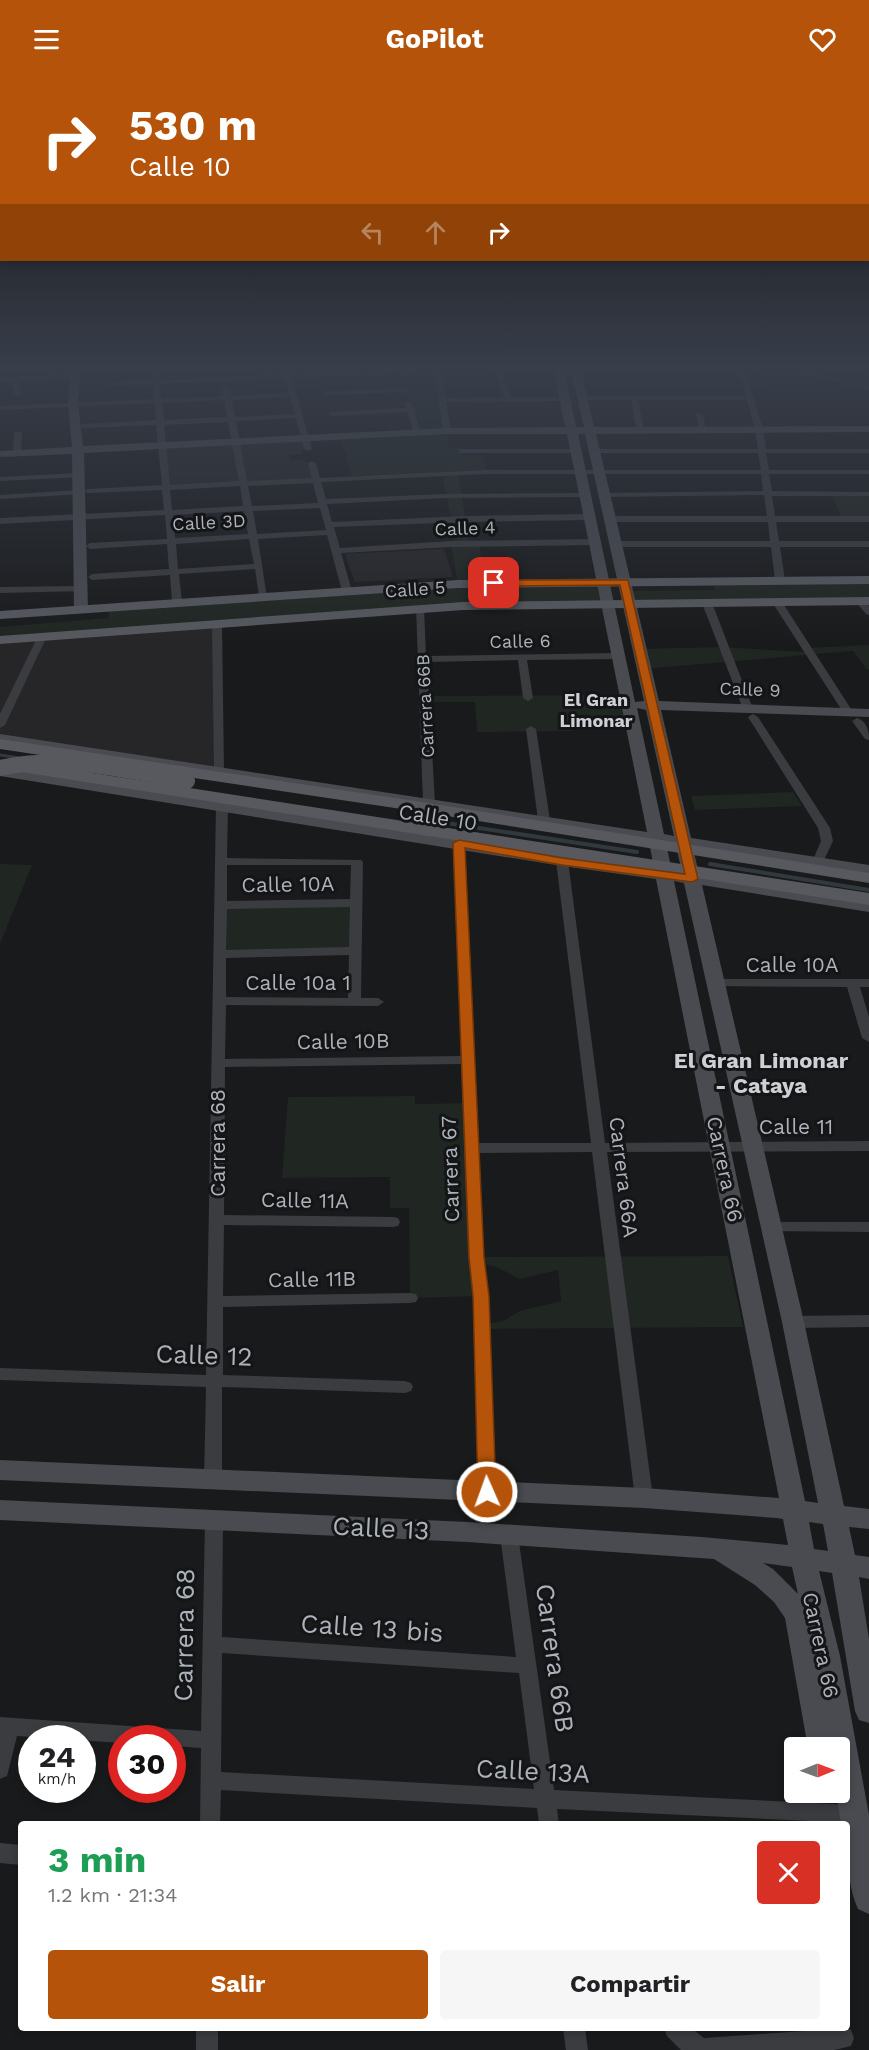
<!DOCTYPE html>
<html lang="es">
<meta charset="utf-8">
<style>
body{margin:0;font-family:"Work Sans",sans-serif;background:#f6f6f6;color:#202124;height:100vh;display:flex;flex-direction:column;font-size:22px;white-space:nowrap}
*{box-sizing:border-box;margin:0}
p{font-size:20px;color:#757577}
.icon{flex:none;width:33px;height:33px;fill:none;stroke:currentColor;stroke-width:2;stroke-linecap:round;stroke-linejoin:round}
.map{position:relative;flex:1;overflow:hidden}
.panel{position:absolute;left:18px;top:1743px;width:832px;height:210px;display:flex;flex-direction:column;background:#fff;border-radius:6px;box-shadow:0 3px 9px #0003}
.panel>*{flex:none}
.hud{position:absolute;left:0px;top:0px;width:870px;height:183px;box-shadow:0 3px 9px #0003;background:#b45309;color:#fff;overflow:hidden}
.needle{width:39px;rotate:89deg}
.tools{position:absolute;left:784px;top:1659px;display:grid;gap:12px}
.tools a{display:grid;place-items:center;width:66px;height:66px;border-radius:6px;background:#fff;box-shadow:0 3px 9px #0003;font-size:30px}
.speed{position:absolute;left:18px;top:1647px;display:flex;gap:12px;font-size:30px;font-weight:700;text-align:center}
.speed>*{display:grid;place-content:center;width:78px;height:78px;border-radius:50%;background:#fff;box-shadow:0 3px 9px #0003;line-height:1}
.speed small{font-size:15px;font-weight:400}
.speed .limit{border:9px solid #d22;background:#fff;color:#111}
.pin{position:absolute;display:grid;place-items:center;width:51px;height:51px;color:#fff;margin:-26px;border-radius:12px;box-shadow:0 3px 9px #0006}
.me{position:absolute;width:66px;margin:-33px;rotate:358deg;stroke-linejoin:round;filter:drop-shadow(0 0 4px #0008)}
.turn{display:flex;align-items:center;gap:21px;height:126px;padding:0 30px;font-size:27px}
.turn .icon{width:78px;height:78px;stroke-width:2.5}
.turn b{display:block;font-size:42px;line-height:51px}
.lanes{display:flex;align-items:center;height:57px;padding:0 30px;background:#0003;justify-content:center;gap:30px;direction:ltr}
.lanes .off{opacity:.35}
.round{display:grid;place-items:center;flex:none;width:63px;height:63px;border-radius:6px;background:#f6f6f6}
.summary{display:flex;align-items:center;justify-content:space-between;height:102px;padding:0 30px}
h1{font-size:36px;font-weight:700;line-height:45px;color:#1e9e55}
.button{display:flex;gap:12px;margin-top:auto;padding:12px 30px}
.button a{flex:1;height:69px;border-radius:6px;background:#b45309;color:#fff;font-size:24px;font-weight:700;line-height:69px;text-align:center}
.button a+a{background:#f6f6f6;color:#202124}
header{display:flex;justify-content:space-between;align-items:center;height:78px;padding:0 30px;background:#b45309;color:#fff;font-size:27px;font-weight:700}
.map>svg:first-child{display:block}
.built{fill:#262628}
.green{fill:#202621}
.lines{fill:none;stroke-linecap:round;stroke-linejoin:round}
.stream-far2{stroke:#31393e;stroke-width:2}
.stream-far1{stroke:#31393e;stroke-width:3}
.stream{stroke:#31393e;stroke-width:4}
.street{fill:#3b3c40;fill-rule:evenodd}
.secondary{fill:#494b50;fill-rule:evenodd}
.primary{fill:#57595f;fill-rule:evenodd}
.primary-bridge{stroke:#57595f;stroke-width:16}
.route{fill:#b45309;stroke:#753606;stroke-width:1.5}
.labels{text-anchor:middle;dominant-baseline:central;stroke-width:6;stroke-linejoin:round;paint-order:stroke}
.far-street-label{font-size:18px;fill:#adb1b9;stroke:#141516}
.far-neighbourhood-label{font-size:18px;font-weight:bold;fill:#ced0d6;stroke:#141516}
.street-label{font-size:21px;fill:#adb1b9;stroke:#141516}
.neighbourhood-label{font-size:22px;font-weight:bold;fill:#ced0d6;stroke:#141516}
.near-street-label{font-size:26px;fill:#adb1b9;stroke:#141516}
</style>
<header><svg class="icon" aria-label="menu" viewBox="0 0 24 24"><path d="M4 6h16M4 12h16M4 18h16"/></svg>GoPilot<svg class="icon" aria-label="heart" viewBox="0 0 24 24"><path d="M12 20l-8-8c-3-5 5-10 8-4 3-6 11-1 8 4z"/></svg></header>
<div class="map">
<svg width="869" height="1972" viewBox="0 0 869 1972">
<rect width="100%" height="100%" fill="#191a1b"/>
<g class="built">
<path d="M0,292H75V298L0,302Z"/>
<path d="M306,361L308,371L302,372L303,376L289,377L291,383L305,382L306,385H312L315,401L166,409L162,368Z"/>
<path d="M444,471L453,499L355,504L345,476Z"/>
<path d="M217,546L218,690L0,661V562Z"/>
</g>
<g class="green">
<path d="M438,292L449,370H462L463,377H483L486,394L458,395L469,465L479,466L486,505L458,506L451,466H456L442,395L352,398L340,359L418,354L393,293Z"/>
<path d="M776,292L814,294L816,292H869V313Z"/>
<path d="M831,415L869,416V441H842Z"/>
<path d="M869,505V523L630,525L627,513L715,512L713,507Z"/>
<path d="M604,508L608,526L463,528L0,562V549L109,540V533L459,510Z"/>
<path d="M869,567V591L867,592L853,573L644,591L640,571L719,569L809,574L807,570Z"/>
<path d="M627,617L632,645H571L572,653L477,654L475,624H424V618Z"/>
<path d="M793,714L802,728L695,732L691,718Z"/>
<path d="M0,786L32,787L0,866Z"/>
<path d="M356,825L355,873L220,876V827Z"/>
<path d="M415,1018V1026L470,1025L477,1179L728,1178L743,1249L482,1251L487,1246L503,1243L520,1233L561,1223L558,1192L519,1201L497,1189L479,1185L481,1218L410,1220L409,1130H390V1099L282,1100L288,1019Z"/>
</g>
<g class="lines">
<path class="stream-far2" d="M794,292L869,310"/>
<g class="stream-far1">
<path d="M0,677L20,680"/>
<path d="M432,743L443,745"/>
</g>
<g class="stream">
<path d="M433,743L637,774"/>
<path d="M710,786L869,812"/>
</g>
<g class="street">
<path d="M152,292H158L159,302L284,296L283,292H289L291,296L417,292L413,294L292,300L312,371L308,373L304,371L296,340L236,343L247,403L312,400L308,385L312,383L316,385L320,400L486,392H761L758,375H595L591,373L595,371H758L755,351L747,322H638L644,351L640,353L636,351L631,322H582L578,320L582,318H746L738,292H745L763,351L766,371H869V375H766L769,392H869V396H769L772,413L869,414V418H772L775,438H869V444H776L779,463H869V469H780L785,502L780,505L775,502L771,469H615L611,466L615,463H770L768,444H610L606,441L610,438H767L764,417L605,419L601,417L605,415L763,413L761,396H486L321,404L326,421L446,416L585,415L589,417L585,419L446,420L327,426L332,444L466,438L590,436L594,439L590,442L466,444L334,449L340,470L451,463L595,461L599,464L595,467L451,469L341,475L352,513L347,516L342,513L327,457L258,461L267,520L259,518L255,491L179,496L182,524L177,527L172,524L170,497L92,502L88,499L92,496L169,491L167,466L90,471L86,468L90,465L167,461L165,437L0,446V440L164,432L162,412L88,415L84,413L88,411L162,407L156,347L83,350L79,348L83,346L156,342L154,325L0,332V328L154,321L153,306L109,308L105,306L109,304L152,302ZM285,300L289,315L231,318L230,312L226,310L222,312L223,318L161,321L160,306ZM290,319L295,336L235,339L232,322ZM224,322L227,339L164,342L162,325ZM228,344L239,403L170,407L164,347ZM313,405L318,425L252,428L248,408ZM240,408L243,428L172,432L170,412ZM320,430L326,452L257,456L253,433ZM244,433L248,456L175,460L173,437ZM249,461L254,486L178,491L176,466Z"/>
<path d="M434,292H442L446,320L504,319L494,292H501L511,319H566L570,321L566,323L446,324L451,353L447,355L443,353Z"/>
<path d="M75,296L79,298L78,300L19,303L22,316L18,318L14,316L12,304H0V300Z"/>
<path d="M403,310L407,312L406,314L326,317L322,315L326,313Z"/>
<path d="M408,323L412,325L421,356L414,354L407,334L332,338L328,336L332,334L406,330L404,325Z"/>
<path d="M696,335L703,337L706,353L699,351Z"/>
<path d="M18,353L22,355L21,375L17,377L13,375L14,355Z"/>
<path d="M462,371H576L580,373L576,375H459V371Z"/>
<path d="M78,395H81V399L0,403V399Z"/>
<path d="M79,412H82V416L0,421V417Z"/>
<path d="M81,508L84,509V513L0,515V509Z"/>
<path d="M860,520L869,528V537L866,536L855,523Z"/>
<path d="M774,522L782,524L853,634L852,636H844L843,634L772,524Z"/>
<path d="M704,523L712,525L753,631L752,633H744L743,631L702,525Z"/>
<path d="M416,528L424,530L426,578L619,575L624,578L619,581L527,582L533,620L528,623L523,620L518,582L427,584L435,725L429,728L423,725Z"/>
<path d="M217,543L222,546L224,693L219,696L214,693L212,546Z"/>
<path d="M39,556L47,558L5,647L0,650V636Z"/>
<path d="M753,636L758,639L830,750L833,763L822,786H814L812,784L821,763L818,750L748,639Z"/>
<path d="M857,640C867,643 869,653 869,662L865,661L852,643Z"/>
<path d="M531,648L536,651L550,742L544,745L538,742L526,651Z"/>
<path d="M222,725L228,728L227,780L361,782L363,784L361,920H378L384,924L378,928L226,927L225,981L461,978L453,765L459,762L465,765L478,1065H591L556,783L562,780L568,783L605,1065L869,1063V1073L607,1074L653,1420L650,1425L644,1427L638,1425L635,1420L592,1074L479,1075L484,1179L489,1218L496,1414L493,1419L487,1421L481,1419L478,1414L473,1218L468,1179L461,986L225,989L224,1137L393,1139L398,1140L400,1144L398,1148L393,1149L224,1147L223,1218L410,1215L416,1216L418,1220L416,1224L410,1225L223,1229V1297L405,1303L411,1305L413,1309L411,1313L405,1315L222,1309V1402L219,1407L213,1409L207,1407L204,1402L206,1309L0,1302V1290L206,1297L216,728ZM227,787H351L350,821L227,823ZM350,829L349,869L226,872L227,831ZM349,877L348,920L226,919V880Z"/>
<path d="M716,901H869V909H860L869,939V964L862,960L847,909L711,908L710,905L711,902Z"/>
<path d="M771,1144H869V1154L766,1153L763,1149L766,1145Z"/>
<path d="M869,1237V1249L793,1250L787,1248L785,1244L787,1240L793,1238Z"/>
<path d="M214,1434L220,1436L223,1441L222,1559L516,1579L500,1457L503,1452L509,1450L515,1452L518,1457L554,1712L853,1727L860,1729L863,1736L860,1743L853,1745L557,1731L559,1746H539L537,1730L221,1712L220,1746H200L201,1670L172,1668V1660H122V1665L17,1658L7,1698L0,1701V1639L201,1653L205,1441L208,1436ZM222,1575L519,1595L534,1711L221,1694Z"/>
<path d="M0,1765L21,1767V1787L0,1785Z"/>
<rect x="196" y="1950" width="22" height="22"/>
<path d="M563,1950H585L588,1972H566Z"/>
<path d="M664,1950H691L704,1960L846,1950L851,1952L854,1960L851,1968L834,1972H681L667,1958Z"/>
</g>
<path class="secondary" d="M70,292H80L78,326L83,368L447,350L565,349L554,292H564L576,349H584L571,292H581L594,349L869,348V354L596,356L659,623L869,631V639L661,632L691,760L869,787V797L693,770L699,796L869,824V834L702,807L804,1244L844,1428L869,1431V1451L849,1449L855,1477L869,1479V1501L859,1499L869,1561V1645L859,1642L855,1633L832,1495L819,1493L840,1578L869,1737V1836L858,1831C846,1805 848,1775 848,1746H841L836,1714H840V1670H808L785,1540L774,1524L755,1507L714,1481L467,1464L0,1442V1422L467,1444L702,1459L788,1467L783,1441L776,1440L644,1430L0,1402V1382L644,1410L779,1420L656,801L562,788L0,698V688L562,778L654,790L649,764L0,666V656L647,754L567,356H447L84,375L88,531L81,535L74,531L72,376L0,379V373L72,369L68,326ZM578,356H585L644,623L635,624ZM637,630L646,632L674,758L664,756ZM666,766L676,768L682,794L672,793ZM674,803L684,805L782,1244L818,1425L805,1423ZM809,1444L823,1446L828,1473L814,1471ZM763,1485L792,1489L798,1516L773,1491Z"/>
<g class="primary">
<path d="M869,498V506L458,510L0,541V533L458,502Z"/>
<path d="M869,519V527L463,532L0,566V558L463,524Z"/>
<path d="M0,661L415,723L869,795V805L415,733L0,671Z"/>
<path d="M15,683L869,815V827L9,692L7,688Z"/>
</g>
<path class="primary-bridge" d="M0,690C64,676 124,692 187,703"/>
</g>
<linearGradient id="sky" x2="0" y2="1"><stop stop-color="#0e0e0f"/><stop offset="0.51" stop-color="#383e4a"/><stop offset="1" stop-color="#383e4a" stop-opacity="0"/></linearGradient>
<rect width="869" height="568" fill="url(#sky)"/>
<path class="route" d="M628,502L698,801L692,804L562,787L465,770L484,1179L489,1218L496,1414L493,1419L487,1421L481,1419L478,1414L473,1218L469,1179L453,765L459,762L562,780L685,796L620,507L494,508L489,505L494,502Z"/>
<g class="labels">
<g class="far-street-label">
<text transform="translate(209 444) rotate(-3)">Calle 3D</text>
<text transform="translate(465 450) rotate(-2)">Calle 4</text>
<text transform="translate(415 511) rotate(-4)">Calle 5</text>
<text transform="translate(520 563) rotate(-1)">Calle 6</text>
<text transform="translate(750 611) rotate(2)">Calle 9</text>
<text transform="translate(425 628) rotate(-93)">Carrera 66B</text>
</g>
<g class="far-neighbourhood-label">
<text x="596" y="621">El Gran<tspan x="596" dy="21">Limonar</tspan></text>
</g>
<g class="street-label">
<text transform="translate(438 739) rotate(9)">Calle 10</text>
<text transform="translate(288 806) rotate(-1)">Calle 10A</text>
<text x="792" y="886">Calle 10A</text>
<text x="298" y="904">Calle 10a 1</text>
<text transform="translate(343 963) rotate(-1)">Calle 10B</text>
<text x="796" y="1048">Calle 11</text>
<text transform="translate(217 1065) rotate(-90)">Carrera 68</text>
<text transform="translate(450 1091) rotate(-92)">Carrera 67</text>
<text transform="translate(725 1091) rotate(78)">Carrera 66</text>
<text transform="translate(624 1099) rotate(83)">Carrera 66A</text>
<text transform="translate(305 1122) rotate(1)">Calle 11A</text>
<text transform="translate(312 1201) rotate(-1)">Calle 11B</text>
<text transform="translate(821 1567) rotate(78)">Carrera 66</text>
</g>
<g class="neighbourhood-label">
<text x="761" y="982">El Gran Limonar<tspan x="761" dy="25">- Cataya</tspan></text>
</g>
<g class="near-street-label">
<text transform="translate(204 1277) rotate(2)">Calle 12</text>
<text transform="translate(381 1450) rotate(3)">Calle 13</text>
<text transform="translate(372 1550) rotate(4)">Calle 13 bis</text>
<text transform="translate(184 1557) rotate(-89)">Carrera 68</text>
<text transform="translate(555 1580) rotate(82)">Carrera 66B</text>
<text transform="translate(533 1693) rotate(3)">Calle 13A</text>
</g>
</g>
</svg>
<div class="tools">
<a><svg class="needle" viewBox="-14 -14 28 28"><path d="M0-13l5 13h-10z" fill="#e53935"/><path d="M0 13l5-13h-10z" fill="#757577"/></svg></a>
</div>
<div class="speed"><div>24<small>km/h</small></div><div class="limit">30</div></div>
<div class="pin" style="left:494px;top:505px;background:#d93025"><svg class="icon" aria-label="arrive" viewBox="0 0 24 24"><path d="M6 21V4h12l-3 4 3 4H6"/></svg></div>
<svg class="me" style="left:487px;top:1414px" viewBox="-20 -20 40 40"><circle r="17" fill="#b45309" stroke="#fff" stroke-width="3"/><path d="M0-11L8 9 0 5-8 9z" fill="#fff"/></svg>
<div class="hud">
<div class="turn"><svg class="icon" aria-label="right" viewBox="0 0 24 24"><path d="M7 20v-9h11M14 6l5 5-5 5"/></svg><div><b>530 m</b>Calle 10</div></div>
<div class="lanes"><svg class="icon off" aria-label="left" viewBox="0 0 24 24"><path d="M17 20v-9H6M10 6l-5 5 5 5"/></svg><svg class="icon off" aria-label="ahead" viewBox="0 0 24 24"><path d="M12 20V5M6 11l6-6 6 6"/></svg><svg class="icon" aria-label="right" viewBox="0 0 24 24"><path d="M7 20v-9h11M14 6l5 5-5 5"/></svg></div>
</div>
<section class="panel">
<div class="summary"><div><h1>3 min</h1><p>1.2 km · 21:34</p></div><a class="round" style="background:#d93025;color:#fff"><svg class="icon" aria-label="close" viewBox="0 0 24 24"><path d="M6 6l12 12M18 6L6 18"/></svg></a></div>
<div class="button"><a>Salir</a><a>Compartir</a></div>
</section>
</div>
